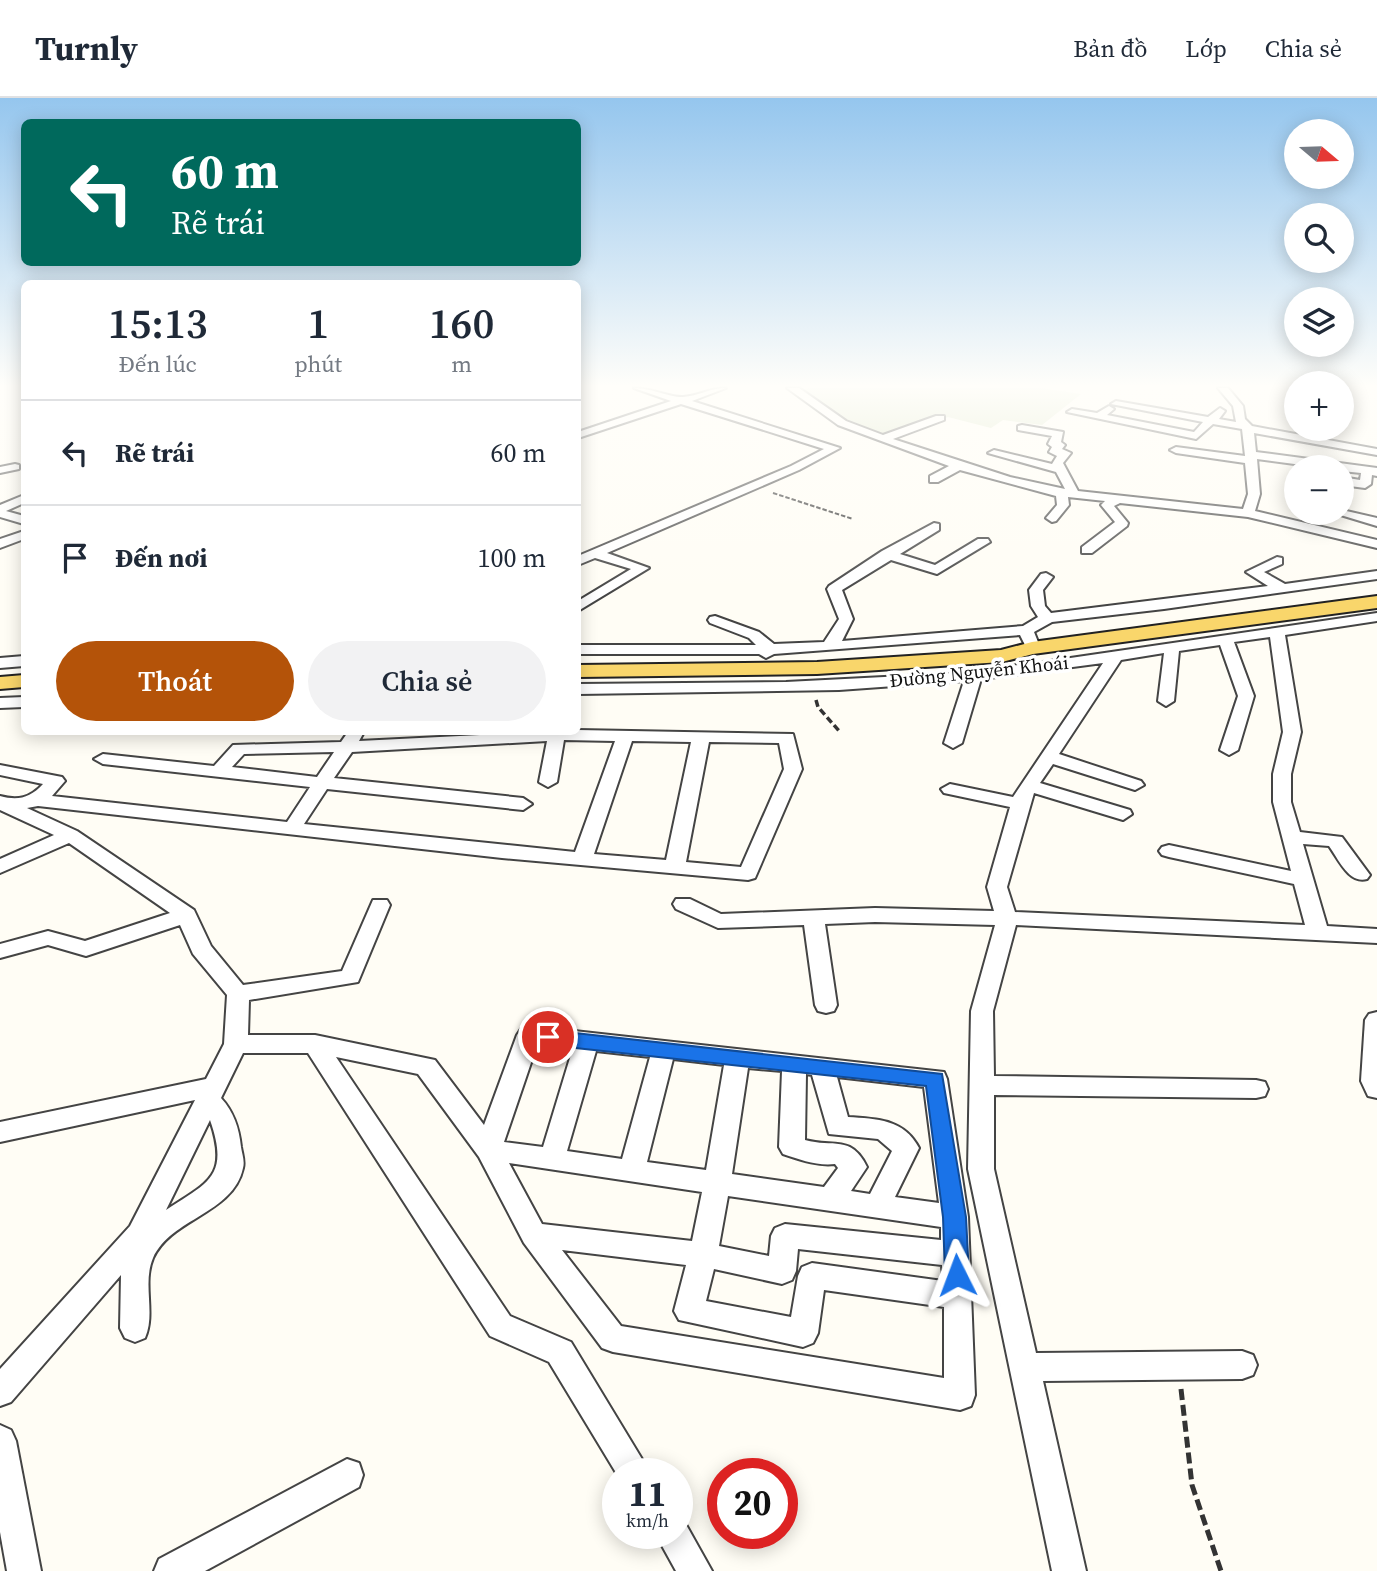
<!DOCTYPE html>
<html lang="vi">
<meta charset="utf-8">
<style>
body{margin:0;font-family:"Source Serif 4",serif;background:#f2f2f3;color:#1f2937;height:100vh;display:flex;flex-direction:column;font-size:26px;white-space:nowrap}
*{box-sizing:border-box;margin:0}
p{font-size:23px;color:#747a83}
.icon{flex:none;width:38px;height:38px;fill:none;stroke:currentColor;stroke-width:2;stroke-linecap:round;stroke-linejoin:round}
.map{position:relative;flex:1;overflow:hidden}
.panel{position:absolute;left:21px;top:182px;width:560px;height:455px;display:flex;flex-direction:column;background:#fff;border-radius:10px;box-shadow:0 4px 18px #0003}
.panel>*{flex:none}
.banner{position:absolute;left:21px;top:21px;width:560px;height:147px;border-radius:10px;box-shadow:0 4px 18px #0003;background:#00695c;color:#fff;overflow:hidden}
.needle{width:46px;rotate:109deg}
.controls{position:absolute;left:1284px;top:21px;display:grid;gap:14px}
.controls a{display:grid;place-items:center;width:70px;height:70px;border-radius:50%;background:#fff;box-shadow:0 4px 18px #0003;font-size:35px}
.speed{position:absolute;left:602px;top:1360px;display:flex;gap:14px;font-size:35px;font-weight:700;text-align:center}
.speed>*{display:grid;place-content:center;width:91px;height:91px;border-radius:50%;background:#fff;box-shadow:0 4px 18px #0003;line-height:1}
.speed small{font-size:18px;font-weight:400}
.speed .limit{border:10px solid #d22;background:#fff;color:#111}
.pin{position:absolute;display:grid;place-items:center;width:60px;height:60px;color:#fff;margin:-30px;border:4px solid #fff;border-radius:50%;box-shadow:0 2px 7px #0007}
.me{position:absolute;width:77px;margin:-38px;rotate:357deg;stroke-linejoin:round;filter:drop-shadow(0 0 5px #0008)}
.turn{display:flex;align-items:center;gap:24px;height:147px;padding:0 35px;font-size:32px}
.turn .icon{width:91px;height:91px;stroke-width:2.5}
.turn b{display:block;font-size:49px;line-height:60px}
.eta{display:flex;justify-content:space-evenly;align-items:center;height:119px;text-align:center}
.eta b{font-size:42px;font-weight:600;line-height:49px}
.cta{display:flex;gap:14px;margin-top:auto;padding:14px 35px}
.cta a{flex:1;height:80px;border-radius:42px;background:#b45309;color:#fff;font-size:28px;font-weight:600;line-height:80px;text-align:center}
.cta a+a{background:#f2f2f3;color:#1f2937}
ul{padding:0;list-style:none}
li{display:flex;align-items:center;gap:21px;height:105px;padding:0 35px;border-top:2px solid #e0e1e3}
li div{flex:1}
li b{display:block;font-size:26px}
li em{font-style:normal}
header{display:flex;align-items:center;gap:42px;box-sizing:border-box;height:98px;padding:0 35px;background:#fff;border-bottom:2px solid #e0e1e3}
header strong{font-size:33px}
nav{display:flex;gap:38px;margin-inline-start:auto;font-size:24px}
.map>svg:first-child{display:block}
.cemetery{fill:#d9e3c4}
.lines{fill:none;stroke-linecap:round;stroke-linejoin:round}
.minor-casing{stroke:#444;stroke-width:4}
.major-casing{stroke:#222;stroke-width:4}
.path-far2{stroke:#333;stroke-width:2;stroke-dasharray:4.5 2;stroke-linecap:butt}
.path-far1{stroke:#333;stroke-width:3.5;stroke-dasharray:7 3.5;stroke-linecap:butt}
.path{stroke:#333;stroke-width:5;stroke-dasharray:11 5;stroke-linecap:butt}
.minor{fill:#fff;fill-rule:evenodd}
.major{fill:#f9d66b;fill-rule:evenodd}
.route{fill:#1a73e8;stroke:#114b97;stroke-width:2}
.labels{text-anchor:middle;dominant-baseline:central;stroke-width:7;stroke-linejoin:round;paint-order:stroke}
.street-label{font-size:19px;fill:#111;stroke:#fff}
</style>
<header>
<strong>Turnly</strong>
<nav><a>Bản đồ</a><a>Lớp</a><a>Chia sẻ</a></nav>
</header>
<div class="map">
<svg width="1377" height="1473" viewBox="0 0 1377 1473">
<rect width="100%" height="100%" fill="#fffdf5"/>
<path class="cemetery" d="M810,290H1041L1081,296L1042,327L1003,322L991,330L948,319L892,341L849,325L802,292Z"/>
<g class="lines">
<defs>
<g id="minor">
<path d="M634,290C650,290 673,300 683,299C698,298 710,290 726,290L692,303L840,350L799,372L607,455L649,470L578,513V503L631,471L595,460L578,467V458L791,368L824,351L681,306L578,340V334L671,303Z"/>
<path d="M787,290H799L846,323L883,337L936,318H944V322L893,341L1010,379L1065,391L1056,374L988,355L994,352L1052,366L1057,358L1049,354L1052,349L1048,346L1052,338L1018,332V328L1022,327L1063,334L1061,344L1065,347L1062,351L1071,355L1063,365L1078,393L1243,411L1248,396L1245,365L1176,355L1170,352L1176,349L1245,358L1242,331L1213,326L1196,341L1067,314L1072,311L1097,315L1109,308L1114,311L1107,317L1194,334L1203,324L1111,306L1116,303L1208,319L1220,310L1225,313L1219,321L1236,324L1233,308L1218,290H1228L1243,308L1245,321L1252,328L1377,351V357L1254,335L1256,354L1377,370V378L1372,377L1371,386L1365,390L1342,387V379L1360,382L1361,375L1342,373V369H1317L1257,361L1260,396L1255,413L1377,442V450L1248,419L1120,405L1114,408L1128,425L1127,428L1092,455H1082V449L1115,424L1101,407L1105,403L1068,399L1069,407L1056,423L1052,424L1046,420L1057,407L1056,398L960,372L938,384H930V378L949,368L838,327Z"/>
<path d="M15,366L19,367V371L0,375V369Z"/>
<path d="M24,397V405L6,413L24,418V426L0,419V407Z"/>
<path d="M1342,412L1377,420V428L1334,415H1342Z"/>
<path d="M934,425L939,426V432L900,456L935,467L978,441H988L990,444L937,476L891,462L842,492L853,521L842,543L1023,528L1038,519L1031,508L1029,492L1041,476L1046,475L1053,479L1043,492L1045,508L1051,515L1268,488L1246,474L1277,459L1282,460V466L1264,474L1285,486L1377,473V481L1164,511L1052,524L1034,534L1038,544L1030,549L1025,547L1020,537L774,556L766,560L759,556H578V547H756L749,540L710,525L708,522L710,519L715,518L759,534L774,546L824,544L839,521L827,491L829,488L882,453Z"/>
<path d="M24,433V441L0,450V441Z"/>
<path d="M1377,515V523L1285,537L1301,634L1291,676V704L1300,734L1342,739L1370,777L1367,781C1349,786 1339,762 1329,748L1303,746L1327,828L1377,831V845L1016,827L993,913L994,978L1256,982L1265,984L1268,991L1265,998L1256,1000L994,997V1071L1036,1255L1242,1253L1253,1257L1257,1267L1253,1277L1242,1281L1043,1283L1086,1473H1052L968,1071L971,913L995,827L875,824L825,826L837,907L834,913L826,915L818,913L815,907L804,827L718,830L676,811L673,806L676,801H690L721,816L875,810L994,813L987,789L1010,709L944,695L941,691L950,686L1013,699L1103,565L981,581L962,645L953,650L944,645L964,583L839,592L578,596V586L786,584L943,576L1043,564ZM1270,539L1283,634L1273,676V704L1291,773L1169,747L1162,749L1159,753L1162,757L1169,759L1294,786L1305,827L1015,814L1007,789L1034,695L1123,722L1132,716L1130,712L1040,685L1053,666L1135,692L1144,687L1141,683L1059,656L1121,562L1164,555L1158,603L1166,608L1174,603L1179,553L1220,547L1238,598L1220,652L1229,657L1238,652L1254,598L1234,544Z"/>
<path d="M24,558V568L0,570V560Z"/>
<path d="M24,599V609L0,610V600Z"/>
<path d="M578,632L793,636L802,671L755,780L748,782L502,760L38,708L27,710L77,733L194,812L211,848L243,887L342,873L373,802H387L390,807L358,884L249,902L248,937H315L435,962L484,1027L517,937L521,931L529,928L944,974L947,981L968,1119L975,1297L971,1308L960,1312L613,1254L602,1250L524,1145L479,1059L418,976L336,959L510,1218L571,1244L651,1376H618V1378L549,1264L490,1238L308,955H243L221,1000C234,1014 239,1030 241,1049C242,1056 245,1063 243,1070C233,1116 171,1120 153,1160C142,1186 156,1215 145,1240L135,1244L125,1240L120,1230L121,1177L11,1304L0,1308V1271L130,1128L195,1002L0,1044V1024L206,981L224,946L227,897L193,856L180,827L86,858L48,847L0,860V846L48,833L85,843L170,815L69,745L0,775V761L54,737L0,712V698C18,703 30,700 43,686L0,677V667L62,679L65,683L52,698L287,724L310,689L103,666L94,661L103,656L214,668L233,647L341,644L348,634H364L359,643ZM564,642L615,643L575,754L304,726L327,691L523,712L532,706L523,700L334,680L352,654L547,643L539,684L548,689L557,684ZM632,643L691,644L666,762L594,756ZM709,644L779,645L784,671L741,769L686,764ZM334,654L317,679L232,669L244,656ZM537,947L573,950L543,1049L504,1044ZM596,953L650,959L622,1061L567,1053ZM673,961L724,967L706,1072L647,1064ZM748,970L782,973L779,1049L783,1056C801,1062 817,1068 835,1066L838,1070L824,1089L732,1076ZM806,976L812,977L829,1036L878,1041L892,1053L870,1096L851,1093L867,1069C851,1036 833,1050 805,1042ZM837,979L924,989L939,1105L895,1099L919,1050C904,1021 877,1021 848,1019ZM210,1022C230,1079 208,1084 166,1112ZM509,1065L702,1094L692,1143L542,1126ZM728,1098L941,1129V1142L785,1126L775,1130L771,1138L769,1158L719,1148ZM798,1151L942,1167L943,1183L812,1165L802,1169L798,1178L791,1219L706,1203L714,1171L782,1186L792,1182L796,1173ZM562,1152L686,1167L674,1213L679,1222L803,1249L813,1245L818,1235L824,1192L944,1209V1280L621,1228Z"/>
<path d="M1377,914V1000L1368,998L1361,983L1365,922L1369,916Z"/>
<path d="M0,1327L11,1332L16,1343L41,1473H7L0,1434Z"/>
<path d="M347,1361L359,1365L363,1377L359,1389L205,1473H154L159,1461Z"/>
<path d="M677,1420L684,1423L712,1473H676L655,1435H677Z"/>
</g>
<g id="major">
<path d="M1377,498V510L1033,556L1002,564L817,576L578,579V567L817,564L1001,552L1032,544Z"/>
<path d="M24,577V589L0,591V579Z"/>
</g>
</defs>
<use href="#minor" class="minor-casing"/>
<use href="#major" class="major-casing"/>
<path class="path-far2" d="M773,395L853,421"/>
<path class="path-far1" d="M816,602L818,609L840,634"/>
<path class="path" d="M1181,1291L1192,1387L1221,1473"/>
<use href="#minor" class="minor"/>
<use href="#major" class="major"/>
</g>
<linearGradient id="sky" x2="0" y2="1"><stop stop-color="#95c6ee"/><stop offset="0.58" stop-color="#fffefa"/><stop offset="1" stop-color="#fffefa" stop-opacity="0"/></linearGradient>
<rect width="1377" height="496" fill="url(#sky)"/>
<path class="route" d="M548,932L942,976L966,1119L969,1177L966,1184L957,1187L949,1184L945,1177L943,1119L926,988L548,947L542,944L539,939L542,934Z"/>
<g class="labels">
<g class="street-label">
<text transform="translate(979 573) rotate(-6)">Đường Nguyễn Khoái</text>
</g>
</g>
</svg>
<div class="controls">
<a><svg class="needle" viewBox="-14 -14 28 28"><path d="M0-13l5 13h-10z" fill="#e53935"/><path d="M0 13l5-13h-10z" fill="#747a83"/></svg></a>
<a><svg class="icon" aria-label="search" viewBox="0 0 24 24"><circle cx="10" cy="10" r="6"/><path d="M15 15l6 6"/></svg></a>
<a><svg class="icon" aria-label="layers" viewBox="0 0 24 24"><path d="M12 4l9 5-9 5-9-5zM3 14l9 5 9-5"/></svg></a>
<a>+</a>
<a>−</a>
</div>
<div class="speed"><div>11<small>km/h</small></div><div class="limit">20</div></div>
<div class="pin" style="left:548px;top:939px;background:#d93025"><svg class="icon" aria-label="arrive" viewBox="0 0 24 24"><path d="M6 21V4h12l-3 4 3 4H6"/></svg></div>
<svg class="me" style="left:957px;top:1177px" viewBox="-20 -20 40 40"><path d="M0-17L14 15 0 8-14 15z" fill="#1a73e8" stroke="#fff" stroke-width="4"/></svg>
<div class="banner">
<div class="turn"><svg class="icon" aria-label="left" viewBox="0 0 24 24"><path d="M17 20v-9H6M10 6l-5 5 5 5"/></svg><div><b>60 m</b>Rẽ trái</div></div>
</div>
<section class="panel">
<div class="eta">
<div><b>15:13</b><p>Đến lúc</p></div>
<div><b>1</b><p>phút</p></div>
<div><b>160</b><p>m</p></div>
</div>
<ul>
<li><svg class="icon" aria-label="left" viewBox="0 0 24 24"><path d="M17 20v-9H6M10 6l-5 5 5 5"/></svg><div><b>Rẽ trái</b></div><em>60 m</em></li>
<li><svg class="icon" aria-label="arrive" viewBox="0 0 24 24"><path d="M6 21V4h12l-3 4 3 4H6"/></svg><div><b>Đến nơi</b></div><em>100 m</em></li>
</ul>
<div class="cta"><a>Thoát</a><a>Chia sẻ</a></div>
</section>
</div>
